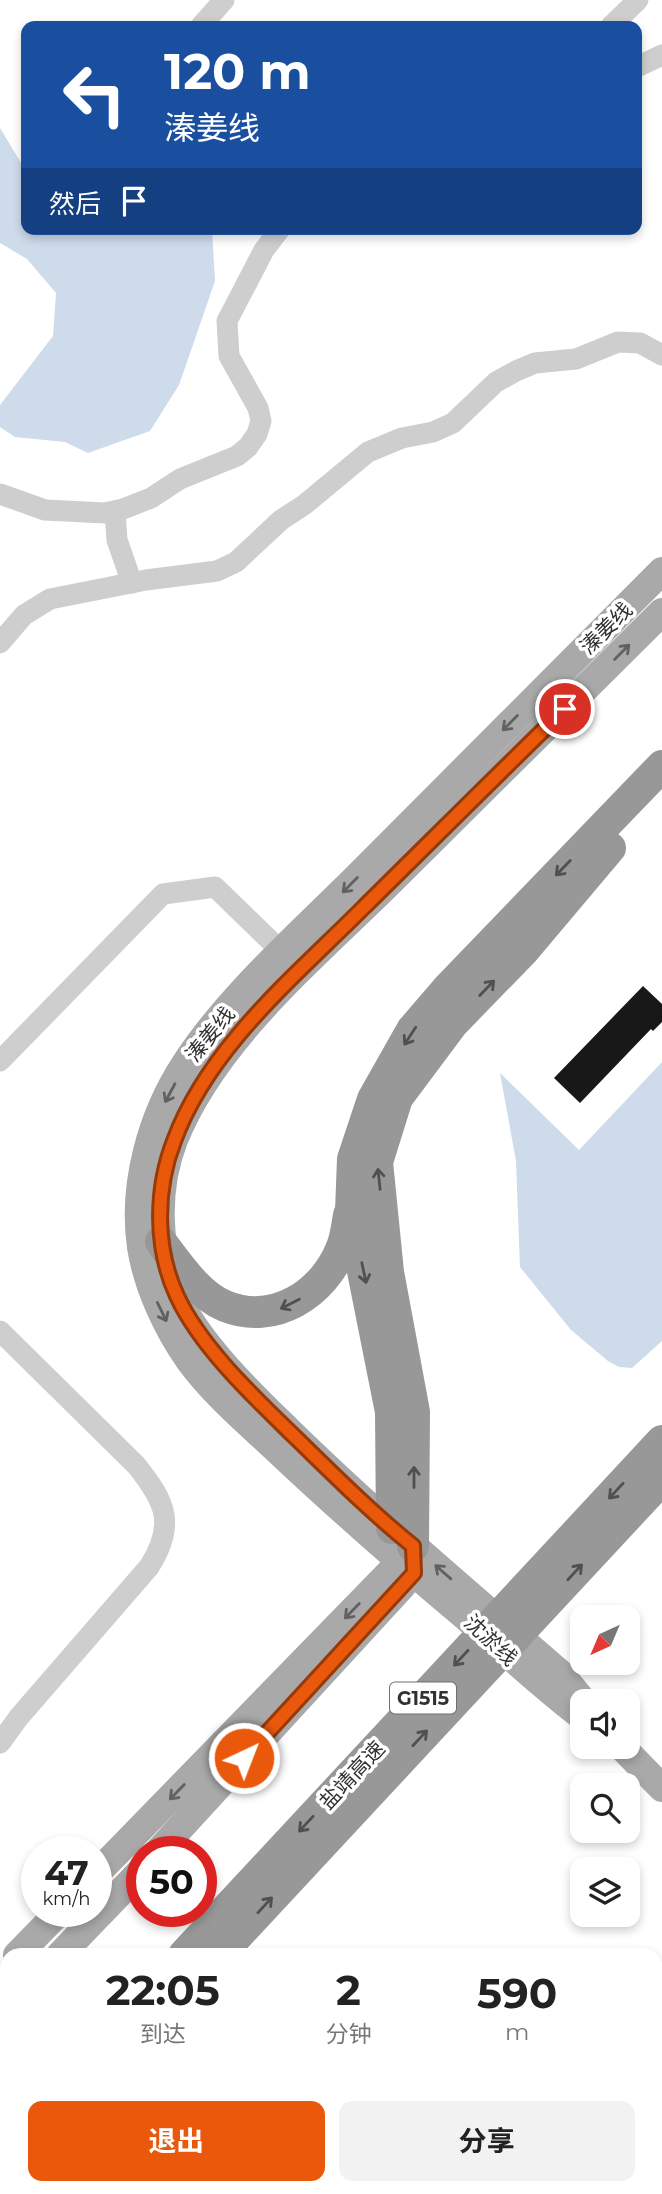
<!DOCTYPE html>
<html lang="zh">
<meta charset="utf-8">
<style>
body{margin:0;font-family:Montserrat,"Noto Sans SC",sans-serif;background:#f2f2f2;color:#222;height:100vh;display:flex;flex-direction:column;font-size:26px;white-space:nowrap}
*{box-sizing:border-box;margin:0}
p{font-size:23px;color:#767676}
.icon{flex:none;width:38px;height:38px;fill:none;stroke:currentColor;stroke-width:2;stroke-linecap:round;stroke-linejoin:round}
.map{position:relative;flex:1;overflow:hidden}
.drawer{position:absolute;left:0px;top:1948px;width:663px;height:247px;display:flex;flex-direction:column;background:#fff;border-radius:21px 21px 0 0;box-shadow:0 4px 10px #0003}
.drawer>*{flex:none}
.hud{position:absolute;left:21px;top:21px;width:621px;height:214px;border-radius:14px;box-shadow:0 4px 10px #0003;background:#1a4fa0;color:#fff;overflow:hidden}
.needle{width:46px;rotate:224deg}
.buttons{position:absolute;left:570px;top:1605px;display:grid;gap:14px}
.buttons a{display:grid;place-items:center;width:70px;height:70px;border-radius:14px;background:#fff;box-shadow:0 4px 10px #0003;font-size:35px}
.speed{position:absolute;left:21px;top:1836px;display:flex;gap:14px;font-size:35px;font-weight:700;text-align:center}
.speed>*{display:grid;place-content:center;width:91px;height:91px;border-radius:50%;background:#fff;box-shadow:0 4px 10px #0003;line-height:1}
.speed small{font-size:18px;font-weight:400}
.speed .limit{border:10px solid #d22;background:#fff;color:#111}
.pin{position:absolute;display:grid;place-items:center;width:60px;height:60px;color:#fff;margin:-30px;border:4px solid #fff;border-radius:50%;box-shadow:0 2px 7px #0007}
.me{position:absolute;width:77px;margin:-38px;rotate:43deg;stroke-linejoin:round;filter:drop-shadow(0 0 5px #0008)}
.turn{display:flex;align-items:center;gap:24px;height:147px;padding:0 28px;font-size:32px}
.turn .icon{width:91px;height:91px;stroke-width:2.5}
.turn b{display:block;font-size:49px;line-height:60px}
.then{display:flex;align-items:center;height:66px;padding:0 28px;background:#0003;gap:14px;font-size:26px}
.eta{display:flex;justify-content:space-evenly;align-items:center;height:119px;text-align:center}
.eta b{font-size:42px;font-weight:700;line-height:49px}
.button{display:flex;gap:14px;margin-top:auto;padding:14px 28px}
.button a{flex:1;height:80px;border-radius:14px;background:#ea580c;color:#fff;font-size:28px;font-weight:700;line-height:80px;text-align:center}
.button a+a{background:#f2f2f2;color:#222}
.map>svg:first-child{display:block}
.water{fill:#cedbeb}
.building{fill:#181818}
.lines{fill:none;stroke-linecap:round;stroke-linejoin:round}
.minor{stroke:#cecece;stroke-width:21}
.major{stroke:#a9a9a9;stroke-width:28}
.highway{stroke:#989898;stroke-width:32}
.highway-bridge{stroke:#989898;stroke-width:32}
.oneway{stroke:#616161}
.oneway2{stroke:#505050}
.route-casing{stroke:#983908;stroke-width:18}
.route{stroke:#ea580c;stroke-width:12}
.labels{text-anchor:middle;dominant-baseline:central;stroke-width:7;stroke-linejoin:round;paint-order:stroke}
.shield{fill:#fff;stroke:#6f6f6f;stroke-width:2}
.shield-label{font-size:19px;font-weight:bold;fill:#313131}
.street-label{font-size:21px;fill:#313131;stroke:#fff}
</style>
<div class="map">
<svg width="662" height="2194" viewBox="0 0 662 2194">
<rect width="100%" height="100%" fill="#fff"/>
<g class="water">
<path d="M0,128L26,171V229L212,230L215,281L179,385L150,431L88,453L65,442L15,437L0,427V405L53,336L56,293L27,259L0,243Z"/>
<path d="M662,1062V1341L632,1368L619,1367L608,1361L571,1330L520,1267L516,1161L500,1073L579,1150Z"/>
</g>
<path class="building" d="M643,986L662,1004V1022L653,1031L651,1029L580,1103L554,1078Z"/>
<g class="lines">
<g class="minor">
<path d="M201,26L224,0"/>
<path d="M611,26L638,0"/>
<path d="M637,67L662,55"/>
<path d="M0,494L45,510L105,513L123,509L151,498L180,479L237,456L248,447L257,434L261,421L258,408L229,356L227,321L264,250L280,229"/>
<path d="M115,511L117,540L132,583"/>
<path d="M0,643L24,615L50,599L146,580L217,571L236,562L281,520L304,505L368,452L402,438L433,432L453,423L496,382L516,371L535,363L576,359L618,342L640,343L662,355"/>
<path d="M0,1061L163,894L215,887L282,952"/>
<path d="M0,1331L136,1465C166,1502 176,1525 149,1567L19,1717L0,1743"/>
</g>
<g class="major">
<path d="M583,1701L561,1674C469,1594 376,1516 289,1431C252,1395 196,1342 176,1294C157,1245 155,1189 174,1140C214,1040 313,958 388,884C479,793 571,703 662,612"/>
<path d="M583,1717C535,1681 494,1640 448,1602C389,1552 331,1501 275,1448C246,1421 213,1393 189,1360C167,1329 147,1286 141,1247C132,1185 151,1116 185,1064C228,997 301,933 357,877C459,775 560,673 662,571"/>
<path d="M621,1746L662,1788"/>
<path d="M158,1852L403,1585"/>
<path d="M96,1874L400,1562"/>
<path d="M17,1955L60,1911"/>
<path d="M60,1955L142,1870"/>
<path d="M0,2016L7,2009"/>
</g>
<g class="highway">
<path d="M161,1242C178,1264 198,1295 225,1306C274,1326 324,1294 342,1247C346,1237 347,1226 349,1215"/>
<path d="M392,1528L391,1412L351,1211L353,1159L373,1099L412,1030L449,987L662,766"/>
<path d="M413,1546L414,1412L388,1272L377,1162L397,1098L453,1023L524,950L610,848"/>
<path d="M0,2153L7,2145"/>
<path d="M0,2189L7,2182"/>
</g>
<g class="highway-bridge">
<path d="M184,1955L662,1441"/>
<path d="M219,1955L662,1479"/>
</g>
</g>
<defs><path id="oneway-shaft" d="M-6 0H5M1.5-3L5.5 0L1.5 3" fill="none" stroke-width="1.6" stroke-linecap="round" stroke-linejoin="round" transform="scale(1.75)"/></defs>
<g class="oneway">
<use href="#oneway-shaft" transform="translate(622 652) rotate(-45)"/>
<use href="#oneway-shaft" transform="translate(510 723) rotate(135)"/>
<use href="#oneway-shaft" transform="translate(350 885) rotate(135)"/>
<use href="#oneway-shaft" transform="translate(170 1093) rotate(118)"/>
<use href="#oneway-shaft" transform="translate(162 1312) rotate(64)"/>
<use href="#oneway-shaft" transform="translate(443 1572) rotate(-139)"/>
<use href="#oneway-shaft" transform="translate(352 1611) rotate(134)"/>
<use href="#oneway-shaft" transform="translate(177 1792) rotate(134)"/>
</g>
<g class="oneway2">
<use href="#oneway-shaft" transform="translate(563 868) rotate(134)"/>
<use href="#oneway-shaft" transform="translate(487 988) rotate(-46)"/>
<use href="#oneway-shaft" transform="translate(410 1036) rotate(123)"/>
<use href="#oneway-shaft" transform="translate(379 1179) rotate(-96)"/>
<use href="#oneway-shaft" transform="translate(364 1273) rotate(78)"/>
<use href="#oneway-shaft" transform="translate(290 1304) rotate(153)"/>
<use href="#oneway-shaft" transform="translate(414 1477) rotate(-90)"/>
<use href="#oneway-shaft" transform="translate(616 1491) rotate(133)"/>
<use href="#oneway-shaft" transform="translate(575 1572) rotate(-47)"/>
<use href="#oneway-shaft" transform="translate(461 1658) rotate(133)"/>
<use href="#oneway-shaft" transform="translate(420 1738) rotate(-47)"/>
<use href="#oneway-shaft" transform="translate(306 1824) rotate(133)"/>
<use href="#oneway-shaft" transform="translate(265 1905) rotate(-47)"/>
</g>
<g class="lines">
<defs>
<path id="route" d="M244,1758L414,1573L413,1546C372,1513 334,1475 296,1438C256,1399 201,1348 177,1296C155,1249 155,1190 174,1141C208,1048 294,977 362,909C430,842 497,775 565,709"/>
</defs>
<use href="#route" class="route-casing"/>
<use href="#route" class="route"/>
</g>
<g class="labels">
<rect class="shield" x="390" y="1682.5" width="66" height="31" rx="5"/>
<g class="shield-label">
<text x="423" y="1698">G1515</text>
</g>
<g class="street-label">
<text transform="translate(606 628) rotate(-45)">溱姜线</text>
<text transform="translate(210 1034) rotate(-51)">溱姜线</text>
<text transform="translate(491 1640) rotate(43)">沈淤线</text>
<text transform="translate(352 1775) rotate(-47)">盐靖高速</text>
</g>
</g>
</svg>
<div class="buttons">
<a><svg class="needle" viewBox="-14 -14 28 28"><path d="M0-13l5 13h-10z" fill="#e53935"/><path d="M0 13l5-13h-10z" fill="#767676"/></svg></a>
<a><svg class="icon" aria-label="sound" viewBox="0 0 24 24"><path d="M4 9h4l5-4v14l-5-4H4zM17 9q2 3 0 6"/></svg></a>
<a><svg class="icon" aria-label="search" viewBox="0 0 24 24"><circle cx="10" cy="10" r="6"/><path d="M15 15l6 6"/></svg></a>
<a><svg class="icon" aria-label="layers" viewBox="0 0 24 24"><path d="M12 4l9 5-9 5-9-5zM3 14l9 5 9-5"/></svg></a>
</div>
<div class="speed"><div>47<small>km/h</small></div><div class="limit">50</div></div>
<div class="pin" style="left:565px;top:709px;background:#d93025"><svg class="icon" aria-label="arrive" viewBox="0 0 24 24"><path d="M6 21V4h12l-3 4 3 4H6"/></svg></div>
<svg class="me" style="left:244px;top:1758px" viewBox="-20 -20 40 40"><circle r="17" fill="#ea580c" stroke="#fff" stroke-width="3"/><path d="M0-11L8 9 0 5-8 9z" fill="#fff"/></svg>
<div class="hud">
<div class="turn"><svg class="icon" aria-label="left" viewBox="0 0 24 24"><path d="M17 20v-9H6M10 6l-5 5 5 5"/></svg><div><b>120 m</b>溱姜线</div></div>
<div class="then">然后<svg class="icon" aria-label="arrive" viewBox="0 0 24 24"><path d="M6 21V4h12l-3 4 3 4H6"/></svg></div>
</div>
<section class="drawer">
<div class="eta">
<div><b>22:05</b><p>到达</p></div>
<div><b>2</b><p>分钟</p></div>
<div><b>590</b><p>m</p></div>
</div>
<div class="button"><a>退出</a><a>分享</a></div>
</section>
</div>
